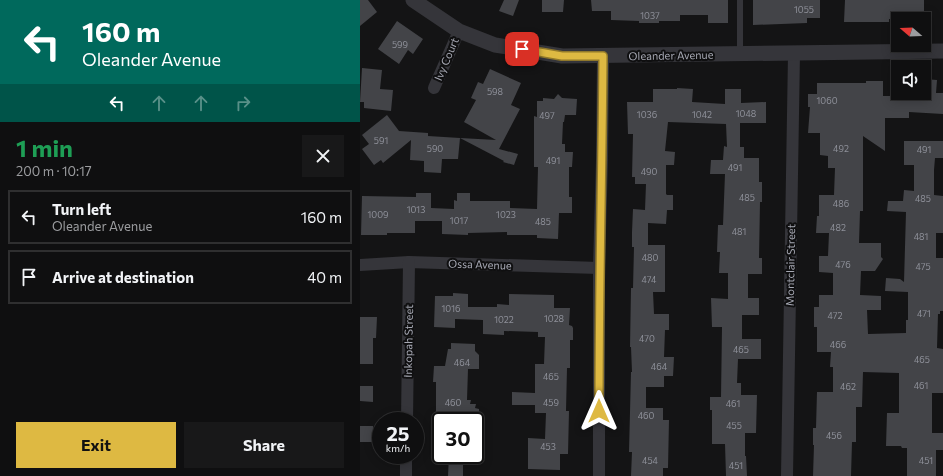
<!DOCTYPE html>
<meta charset="utf-8">
<style>
body{margin:0;font-family:Commissioner,sans-serif;background:#181819;color:#f1f3f6;height:100vh;display:flex;flex-direction:column;font-size:15px;white-space:nowrap}
*{box-sizing:border-box;margin:0}
p{font-size:13px;color:#9b9c9f}
.icon{flex:none;width:22px;height:22px;fill:none;stroke:currentColor;stroke-width:2;stroke-linecap:round;stroke-linejoin:round}
.map{position:relative;flex:1;overflow:hidden}
.drawer{display:flex;flex-direction:column;background:#0f0f10;width:360px}
.drawer>*{flex:none}
.guide{background:#00695c;color:#fff;overflow:hidden}
.needle{width:26px;rotate:289deg}
.tools{position:absolute;left:531px;top:12px;display:grid;gap:8px}
.tools a{display:grid;place-items:center;width:40px;height:40px;border-radius:0px;background:#0f0f10;box-shadow:0 2px 10px #0003,0 0 0 1px #2f2f30;font-size:20px}
.speed{position:absolute;left:12px;top:412px;display:flex;gap:8px;font-size:20px;font-weight:700;text-align:center}
.speed>*{display:grid;place-content:center;width:52px;height:52px;border-radius:50%;background:#0f0f10;box-shadow:0 2px 10px #0003,0 0 0 1px #2f2f30;line-height:1}
.speed small{font-size:10px;font-weight:400}
.speed .limit{border:2px solid #111;border-radius:6px;background:#fff;color:#111}
.pin{position:absolute;display:grid;place-items:center;width:34px;height:34px;color:#fff;margin:-17px;border-radius:8px;box-shadow:0 2px 6px #0006}
.me{position:absolute;width:44px;margin:-22px;rotate:0deg;stroke-linejoin:round;filter:drop-shadow(0 0 3px #0008)}
.turn{display:flex;align-items:center;gap:14px;height:84px;padding:0 16px;font-size:18px}
.turn .icon{width:52px;height:52px;stroke-width:2.5}
.turn b{display:block;font-size:28px;line-height:34px}
.lanes{display:flex;align-items:center;height:38px;padding:0 16px;background:#0003;justify-content:center;gap:20px;direction:ltr}
.lanes .off{opacity:.35}
.round{display:grid;place-items:center;flex:none;width:42px;height:42px;border-radius:0px;background:#181819}
.overview{display:flex;align-items:center;justify-content:space-between;height:68px;padding:0 16px}
h1{font-size:24px;font-weight:700;line-height:30px;color:#1e9e55}
.action{display:flex;gap:8px;margin-top:auto;padding:8px 16px}
.action a{flex:1;height:46px;border-radius:0px;background:#deb942;color:#111;font-size:16px;font-weight:700;line-height:46px;text-align:center}
.action a+a{background:#181819;color:#f1f3f6}
ul{padding:0;list-style:none}
li{display:flex;align-items:center;gap:12px;height:54px;margin:0 8px 6px;padding:0 8px;border:2px solid #2f2f30;border-radius:0px}
li div{flex:1}
li b{display:block;font-size:15px}
li em{font-style:normal}
main{display:flex;flex:1;min-height:0}
.map>svg:first-child{display:block}
.building{fill:#434448}
.lines{fill:none;stroke-linecap:round;stroke-linejoin:round}
.service{stroke:#35353a;stroke-width:6}
.minor{stroke:#35353a;stroke-width:12}
.tertiary{stroke:#35353a;stroke-width:15}
.route-casing{stroke:#90782b;stroke-width:10}
.route{stroke:#deb942;stroke-width:7}
.labels{text-anchor:middle;dominant-baseline:central;stroke-width:4;stroke-linejoin:round;paint-order:stroke}
.number-label{font-size:9px;fill:#8e9099}
.street-label{font-size:11px;fill:#a7a9b4;stroke:#0f0f10}
</style>
<main>
<section class="drawer">
<div class="guide">
<div class="turn"><svg class="icon" aria-label="left" viewBox="0 0 24 24"><path d="M17 20v-9H6M10 6l-5 5 5 5"/></svg><div><b>160 m</b>Oleander Avenue</div></div>
<div class="lanes"><svg class="icon" aria-label="left" viewBox="0 0 24 24"><path d="M17 20v-9H6M10 6l-5 5 5 5"/></svg><svg class="icon off" aria-label="ahead" viewBox="0 0 24 24"><path d="M12 20V5M6 11l6-6 6 6"/></svg><svg class="icon off" aria-label="ahead" viewBox="0 0 24 24"><path d="M12 20V5M6 11l6-6 6 6"/></svg><svg class="icon off" aria-label="right" viewBox="0 0 24 24"><path d="M7 20v-9h11M14 6l5 5-5 5"/></svg></div>
</div>
<div class="overview"><div><h1>1 min</h1><p>200 m · 10:17</p></div><a class="round"><svg class="icon" aria-label="close" viewBox="0 0 24 24"><path d="M6 6l12 12M18 6L6 18"/></svg></a></div>
<ul>
<li><svg class="icon" aria-label="left" viewBox="0 0 24 24"><path d="M17 20v-9H6M10 6l-5 5 5 5"/></svg><div><b>Turn left</b><p>Oleander Avenue</p></div><em>160 m</em></li>
<li><svg class="icon" aria-label="arrive" viewBox="0 0 24 24"><path d="M6 21V4h12l-3 4 3 4H6"/></svg><div><b>Arrive at destination</b></div><em>40 m</em></li>
</ul>
<div class="action"><a>Exit</a><a>Share</a></div>
</section>
<div class="map">
<svg width="583" height="476" viewBox="0 0 583 476">
<rect width="100%" height="100%" fill="#141415"/>
<g class="building">
<path d="M0,0H8L17,12L0,26Z"/>
<path d="M144,0H159L153,16L139,11Z"/>
<path d="M182,0H204L203,12H182Z"/>
<path d="M231,0H368V23H348V15H320V21H299V23H279V21L251,20V11H232Z"/>
<path d="M393,0H460V18H447V23L393,25Z"/>
<path d="M485,0H564V19H529V22H484Z"/>
<path d="M37,21L63,39L53,54L48,50L39,64L18,49Z"/>
<path d="M2,68L22,70L20,89L33,90L31,111L4,108V102H0Z"/>
<path d="M130,69L161,83L151,105L160,109L139,149L158,154L154,165L143,162L144,161L100,138L136,140L104,122L116,100L111,98L118,82L123,84Z"/>
<path d="M564,79L577,80L576,93H583V114L549,112V118H525V151L503,136V211H500L499,243H521V257L523,259L515,271H501L500,295L521,296V310H507L508,334L546,333V320H548V292L525,291L526,278L540,279L544,282L546,212L527,211L528,201H543L544,190L554,191V165H544V141H583V158H575L574,170V195L583,196V233H576V258H583V311H580V314H578L577,348L583,349V393H572V433H583V450H576V476H547V448H542L541,446H526L527,413H539V373L503,372L502,407H496V442H492L491,476H453L454,445H453V428H456L457,392H473V367H470L471,352H457V327H454V307H459V295H473V273L459,272V256H468L469,233H456L457,216H459V195H474L475,168H468V156L460,155V133H448L450,107H448V94H457V83H506V81H523V96H560V93H564Z"/>
<path d="M317,88L333,89L332,102L365,104V89H381V103L406,102V123H380V147H384V158H399V182H402V202H400L399,258H402V274H388V298H399V315H382V339H401V359H378L377,383H381V395H397L396,433H385V456H386L387,476H366L365,444H352V410H350V397H361L362,327H352L351,298L368,299V273H359L360,252H357L358,225H363L365,174H350L351,160H363L364,146L367,147L366,124L308,122L305,151L315,152L314,165H306V194L307,195H313V210H307L306,224L288,223V245H305V292H293L294,314H309V330H305L304,357H314L313,376H304V387H286V408H303V420H309L308,468H303V476H271L272,452H269L271,372H272L271,347H270L271,288H273L274,247H272V232L273,209L285,210L286,184H275V177H272L273,134H268L267,102H293V89H317Z"/>
<path d="M198,94L202,98L217,99L216,115H205L204,122H203L202,144H205V152H213L212,167H209V197H212V213H199L198,239L177,238V235H147V232L108,233V235L82,234V221H55V233H27V235H1L2,196L56,197V193H71V208L94,209V200L97,201V193H110V201H150V208L177,209L178,167H174V116L177,117V101H183V98L194,99Z"/>
<path d="M27,115L39,131L68,133V136L100,138L98,159H82L81,173L64,172V161L50,160L51,140L23,163L21,160L14,165L2,149L9,144L2,135Z"/>
<path d="M93,293L108,294V307H137V304L149,305V294L194,295V308H210L209,325L212,326L213,328V340H210V368H207L206,411H209L208,454H200V470L168,469V438L185,439L186,413H175V405H152V392L175,393V364H184L185,337H178V332L144,331V335L123,334V320L95,319V328L74,327L75,296H93Z"/>
<path d="M0,317H17L16,338H13V364H0Z"/>
<path d="M91,343L115,344V351L119,355V369H108L107,400H111L110,404H116L115,408L119,409V421H77L78,413H76V382H73L74,366H85L88,349H91Z"/>
<path d="M0,386H13V402L0,401Z"/>
<rect x="0" y="426" width="13" height="16"/>
<path d="M89,455H103V476H88Z"/>
</g>
<g class="lines">
<path class="service" d="M380,54V0"/>
<g class="minor">
<path d="M74,88L99,31"/>
<path d="M0,265L49,262L239,268"/>
<path d="M47,421L49,262"/>
<path d="M46,476V455"/>
<path d="M239,476V268L242,160L243,56"/>
<path d="M427,476L434,54"/>
</g>
<path class="tertiary" d="M53,0L99,31L135,45L202,56L583,51"/>
</g>
<g class="lines">
<defs>
<path id="route" d="M162,49L202,56H243C242,174 239,292 239,411"/>
</defs>
<use href="#route" class="route-casing"/>
<use href="#route" class="route"/>
</g>
<g class="labels">
<g class="number-label">
<text x="444" y="9">1055</text>
<text x="290" y="15">1037</text>
<text x="40" y="44">599</text>
<text x="135" y="91">598</text>
<text x="467" y="100">1060</text>
<text x="386" y="113">1048</text>
<text x="287" y="114">1036</text>
<text x="342" y="114">1042</text>
<text x="187" y="115">497</text>
<text x="21" y="140">591</text>
<text x="75" y="148">590</text>
<text x="481" y="148">492</text>
<text x="564" y="149">491</text>
<text x="193" y="160">491</text>
<text x="375" y="167">491</text>
<text x="289" y="171">490</text>
<text x="387" y="197">485</text>
<text x="563" y="198">485</text>
<text x="481" y="203">486</text>
<text x="56" y="209">1013</text>
<text x="18" y="214">1009</text>
<text x="146" y="214">1023</text>
<text x="99" y="220">1017</text>
<text x="183" y="221">485</text>
<text x="478" y="227">482</text>
<text x="379" y="231">481</text>
<text x="561" y="236">481</text>
<text x="290" y="257">480</text>
<text x="483" y="264">476</text>
<text x="563" y="266">475</text>
<text x="289" y="279">474</text>
<text x="91" y="308">1016</text>
<text x="564" y="313">471</text>
<text x="475" y="315">472</text>
<text x="194" y="318">1028</text>
<text x="144" y="319">1022</text>
<text x="287" y="338">470</text>
<text x="478" y="344">466</text>
<text x="381" y="349">465</text>
<text x="562" y="359">465</text>
<text x="102" y="362">464</text>
<text x="299" y="366">464</text>
<text x="191" y="376">465</text>
<text x="561" y="385">461</text>
<text x="488" y="386">462</text>
<text x="93" y="402">460</text>
<text x="191" y="402">459</text>
<text x="373" y="403">461</text>
<text x="286" y="415">460</text>
<text x="374" y="425">455</text>
<text x="474" y="435">456</text>
<text x="188" y="446">453</text>
<text x="290" y="460">454</text>
<text x="566" y="460">451</text>
<text x="376" y="465">451</text>
</g>
<g class="street-label">
<text transform="translate(311 55) rotate(-1)">Oleander Avenue</text>
<text transform="translate(86 59) rotate(-67)">Ivy Court</text>
<text transform="translate(120 264) rotate(2)">Ossa Avenue</text>
<text transform="translate(430 265) rotate(-89)">Montclair Street</text>
<text transform="translate(48 341) rotate(-89)">Inkopah Street</text>
</g>
</g>
</svg>
<div class="tools">
<a><svg class="needle" viewBox="-14 -14 28 28"><path d="M0-13l5 13h-10z" fill="#e53935"/><path d="M0 13l5-13h-10z" fill="#9b9c9f"/></svg></a>
<a><svg class="icon" aria-label="sound" viewBox="0 0 24 24"><path d="M4 9h4l5-4v14l-5-4H4zM17 9q2 3 0 6"/></svg></a>
</div>
<div class="speed"><div>25<small>km/h</small></div><div class="limit">30</div></div>
<div class="pin" style="left:162px;top:49px;background:#d93025"><svg class="icon" aria-label="arrive" viewBox="0 0 24 24"><path d="M6 21V4h12l-3 4 3 4H6"/></svg></div>
<svg class="me" style="left:239px;top:411px" viewBox="-20 -20 40 40"><path d="M0-17L14 15 0 8-14 15z" fill="#deb942" stroke="#fff" stroke-width="4"/></svg>
</div>
</main>
